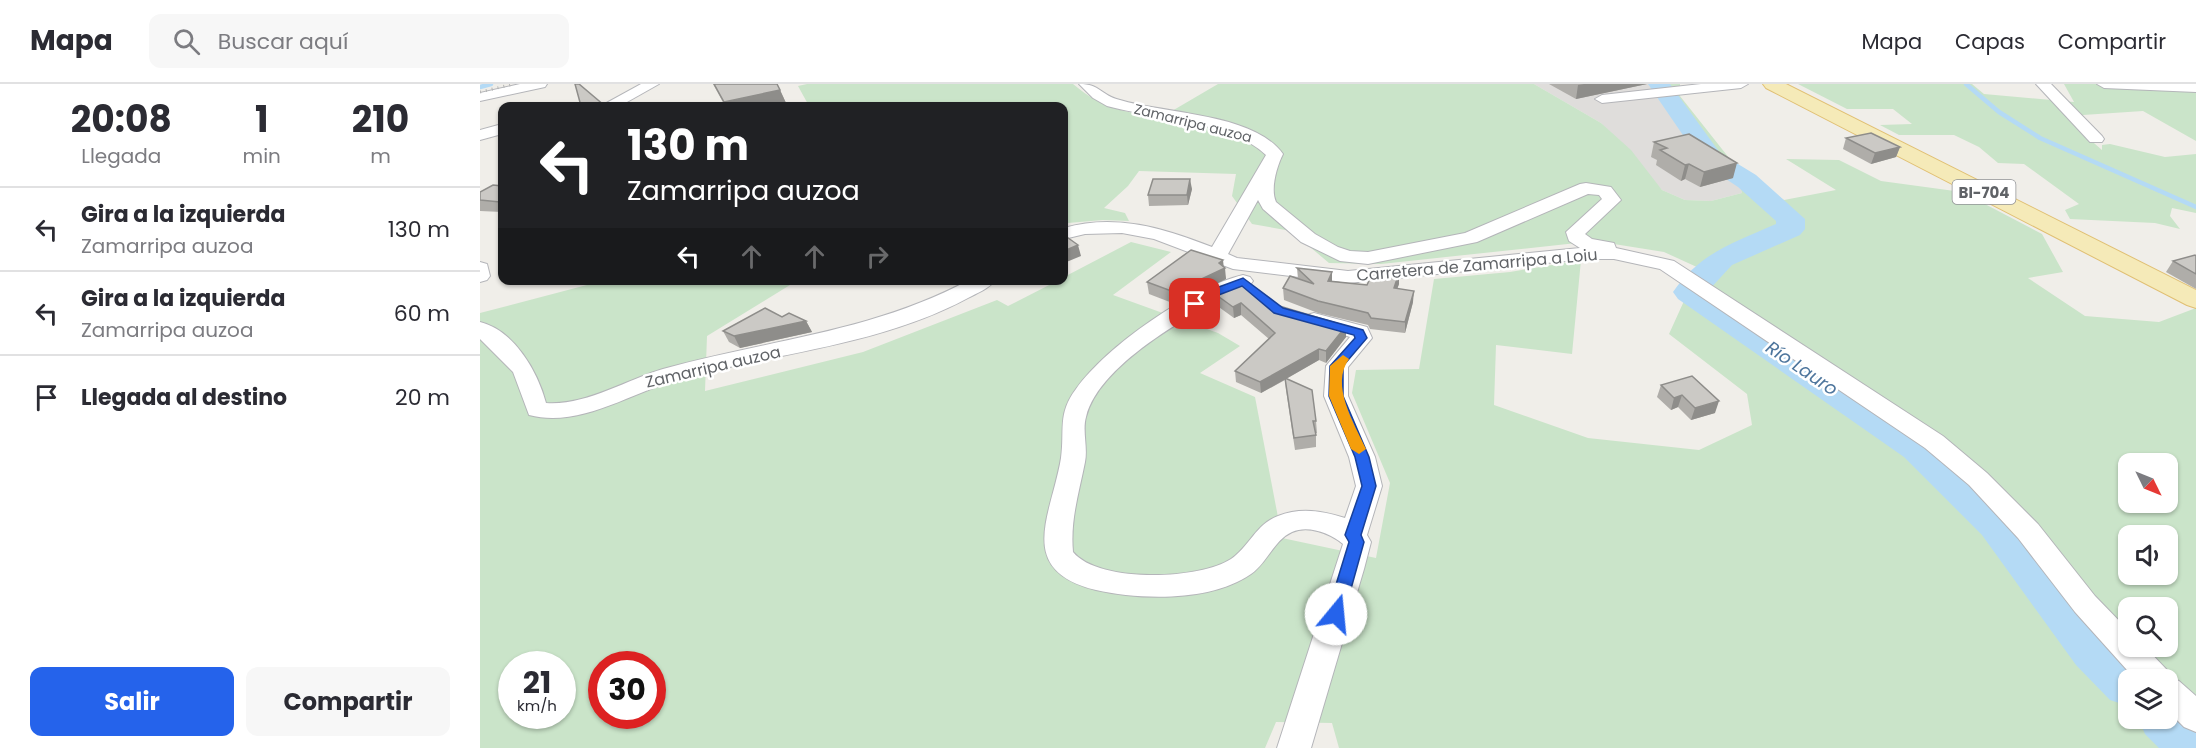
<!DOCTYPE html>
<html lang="es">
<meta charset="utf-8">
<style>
body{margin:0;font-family:Poppins,sans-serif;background:#f7f7f7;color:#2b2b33;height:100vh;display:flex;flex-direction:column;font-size:22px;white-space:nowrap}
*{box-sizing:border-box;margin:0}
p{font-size:20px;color:#7c7c81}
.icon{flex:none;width:33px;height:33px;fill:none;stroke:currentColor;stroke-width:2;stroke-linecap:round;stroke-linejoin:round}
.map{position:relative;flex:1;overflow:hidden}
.sheet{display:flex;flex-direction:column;background:#fff;width:480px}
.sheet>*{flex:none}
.top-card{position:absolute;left:18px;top:18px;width:570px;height:183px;border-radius:12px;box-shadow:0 2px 4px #0004;background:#202124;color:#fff;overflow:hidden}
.needle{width:39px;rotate:133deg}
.fabs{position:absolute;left:1638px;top:369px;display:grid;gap:12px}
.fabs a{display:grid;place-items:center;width:60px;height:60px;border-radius:12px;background:#fff;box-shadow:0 2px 4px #0004;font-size:30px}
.speed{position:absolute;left:18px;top:567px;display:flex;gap:12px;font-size:30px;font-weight:700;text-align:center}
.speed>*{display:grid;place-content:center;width:78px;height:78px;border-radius:50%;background:#fff;box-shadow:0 2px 4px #0004;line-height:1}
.speed small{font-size:15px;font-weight:400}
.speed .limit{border:9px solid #d22;background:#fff;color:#111}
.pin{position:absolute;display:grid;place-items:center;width:51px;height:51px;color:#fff;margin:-26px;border-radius:12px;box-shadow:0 3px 9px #0006}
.me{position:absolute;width:66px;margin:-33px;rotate:17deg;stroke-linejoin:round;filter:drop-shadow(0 0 4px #0008)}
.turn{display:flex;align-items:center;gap:21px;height:126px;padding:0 30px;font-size:27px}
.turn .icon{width:78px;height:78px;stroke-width:2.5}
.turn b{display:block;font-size:42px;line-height:51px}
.lanes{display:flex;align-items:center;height:57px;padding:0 30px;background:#0003;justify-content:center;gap:30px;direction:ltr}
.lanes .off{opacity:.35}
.eta{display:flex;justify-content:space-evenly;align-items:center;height:102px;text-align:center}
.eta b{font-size:36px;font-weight:700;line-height:42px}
.action{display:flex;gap:12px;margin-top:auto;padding:12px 30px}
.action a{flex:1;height:69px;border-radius:12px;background:#2563eb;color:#fff;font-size:24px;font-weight:700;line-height:69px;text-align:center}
.action a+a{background:#f7f7f7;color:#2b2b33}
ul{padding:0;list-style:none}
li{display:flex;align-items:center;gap:18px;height:84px;padding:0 30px;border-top:2px solid #e1e1e2}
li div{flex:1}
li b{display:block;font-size:22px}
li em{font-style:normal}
header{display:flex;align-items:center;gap:36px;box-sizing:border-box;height:84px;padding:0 30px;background:#fff;border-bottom:2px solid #e1e1e2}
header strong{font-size:28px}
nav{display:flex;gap:33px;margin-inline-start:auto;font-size:21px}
.search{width:420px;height:54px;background:#f7f7f7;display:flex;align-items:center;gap:15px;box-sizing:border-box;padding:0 21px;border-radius:12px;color:#7c7c81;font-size:22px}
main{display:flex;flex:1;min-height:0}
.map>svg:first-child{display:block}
.industrial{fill:#dfdddb}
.green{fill:#cae4c9;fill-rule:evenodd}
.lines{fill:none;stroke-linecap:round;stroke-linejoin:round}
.stream{stroke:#b4daf5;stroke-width:4.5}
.river{fill:#b4daf5;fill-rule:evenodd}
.minor-casing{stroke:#b4b5b9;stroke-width:2}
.major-casing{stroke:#e0bf72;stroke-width:2}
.minor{fill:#fff;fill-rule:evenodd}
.major{fill:#f5eab8;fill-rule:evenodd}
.rail{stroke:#b4b5b5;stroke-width:3;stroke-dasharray:1 5;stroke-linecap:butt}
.wall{fill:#afada9}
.shaded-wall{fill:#8e8d8a}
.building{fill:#cbc9c5;stroke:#8e8d8a;stroke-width:1.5}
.route{fill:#2563eb;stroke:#184099;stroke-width:1.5}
.slow{fill:#f59e0b}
.labels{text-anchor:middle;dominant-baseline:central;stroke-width:5;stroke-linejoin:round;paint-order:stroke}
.far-street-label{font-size:14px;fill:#606367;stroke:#fff}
.shield{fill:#fff;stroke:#909295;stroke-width:1.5}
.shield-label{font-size:15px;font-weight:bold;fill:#606367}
.street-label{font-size:16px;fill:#606367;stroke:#fff}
.water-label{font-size:18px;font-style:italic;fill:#4e769d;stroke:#fff}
</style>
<header>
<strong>Mapa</strong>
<div class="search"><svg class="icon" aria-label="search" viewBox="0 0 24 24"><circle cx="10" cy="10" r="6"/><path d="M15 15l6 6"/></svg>Buscar aquí</div>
<nav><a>Mapa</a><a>Capas</a><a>Compartir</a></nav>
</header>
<main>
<section class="sheet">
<div class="eta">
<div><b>20:08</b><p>Llegada</p></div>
<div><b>1</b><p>min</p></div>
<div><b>210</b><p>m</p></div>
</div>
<ul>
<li><svg class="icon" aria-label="left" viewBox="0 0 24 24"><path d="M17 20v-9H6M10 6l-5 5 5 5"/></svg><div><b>Gira a la izquierda</b><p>Zamarripa auzoa</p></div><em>130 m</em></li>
<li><svg class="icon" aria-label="left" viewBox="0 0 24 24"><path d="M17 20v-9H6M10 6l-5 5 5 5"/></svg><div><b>Gira a la izquierda</b><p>Zamarripa auzoa</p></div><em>60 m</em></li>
<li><svg class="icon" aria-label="arrive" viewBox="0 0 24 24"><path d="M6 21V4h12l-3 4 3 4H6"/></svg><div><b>Llegada al destino</b></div><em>20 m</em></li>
</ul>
<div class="action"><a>Salir</a><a>Compartir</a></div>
</section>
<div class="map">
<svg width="1716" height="664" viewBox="0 0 1716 664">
<rect width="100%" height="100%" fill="#f0eee9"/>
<path class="industrial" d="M1054,0H1172L1218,63L1211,65L1258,95L1262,109L1231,117L1205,116L1182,106L1121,39Z"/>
<g class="green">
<path d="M327,0H593C626,27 640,26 680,34L738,0H1054L1121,39L1151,66L1182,106L1205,116L1231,117L1262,109L1258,95L1210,64L1217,62L1172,0H1200V12L1257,84L1304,116L1356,106L1306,75L1359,76L1401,97L1482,108L1562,150L1583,188L1548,194L1605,232L1679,238L1716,224V664H859L852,639L796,638L785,664H0V229L122,197H342L310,201L227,252L225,307L383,268L517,216L528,222L577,197L584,196V193L651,158L691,168L633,211L738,249L760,262L720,289L775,313L802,454L896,474L910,399L872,309L876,286L939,285L954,195L1030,188L1101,176L1092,270L1016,261L1014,321L1108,354L1219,366L1272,341L1267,310L1189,250L1219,184L1184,168L1115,157L901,180L849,179L811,147L772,140L752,112L756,90L659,87L648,102L624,124L645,129L649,137L623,136L588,139L584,138V22H329L318,2ZM1648,380H1688V418H1648ZM1648,452H1688V490H1648ZM1648,524H1688V562H1648ZM32,580H82V632H32ZM122,580H172V632H122ZM1648,596H1688V634H1648Z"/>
<path d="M1318,0H1492L1504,10L1594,18L1584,0H1716V57L1663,27L1588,32L1600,47L1622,66V61L1630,60L1685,73L1716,70V129L1692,124L1690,132L1700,145L1675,139L1590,135L1585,126L1599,120L1544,80L1518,79L1499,63L1474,51H1419L1400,41L1432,40L1413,25H1367Z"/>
</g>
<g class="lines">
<g class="stream">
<path d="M1486,0L1519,28L1560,54L1716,123"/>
<path d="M0,3L11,0"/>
</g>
<g class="river">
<path d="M1168,0H1190L1240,69L1276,91L1325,135V145L1320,151L1252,181L1228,207L1452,355L1532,429L1630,553L1666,586L1670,596H1648V622L1630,616L1596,581L1502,451L1424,373L1198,215L1193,208C1221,168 1253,159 1296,140V137L1258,103L1222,79Z"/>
<path d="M1688,613L1701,618L1716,632V664H1679L1665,650L1658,634H1688Z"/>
</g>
<defs>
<g id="minor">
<path d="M40,0H67L65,3L0,17V9Z"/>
<path d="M161,0H179L140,22H121Z"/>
<path d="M599,0C621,0 620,11 640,16C685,30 774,29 803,70C797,82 790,105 796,118L835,150L858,163L870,167L888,168L985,149L1100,100L1106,99L1131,103L1141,116L1105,150L1112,155L1134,159L1136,164L1194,177L1463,352L1507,389L1558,440L1615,512L1648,546V562H1664L1687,586L1691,594L1699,597L1716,612V648L1704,643L1688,627V596H1656L1595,528L1538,454L1489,401L1445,364L1180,185L1134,175H1106L868,199L753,185L674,155L642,149L605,150L584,155V144C635,129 684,144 732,163L786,71C751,37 674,35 627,22L613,14ZM1108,110L1119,111L1122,115L1086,148L1089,157L1100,164L868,187L757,174L748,170L778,116L783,125L821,158L860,177L888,180L997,158Z"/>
<path d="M1221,0H1268L1261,4L1122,19L1115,15L1122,11Z"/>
<path d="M1556,0H1571L1622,52L1624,55L1622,58H1610Z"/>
<path d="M1617,0H1716V8L1624,4Z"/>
<path d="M22,40V50L0,56V46Z"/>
<path d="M0,178L7,180L10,192L7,196L0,198Z"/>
<path d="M763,191L770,193L773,197L770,201C722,223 619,278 606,333C602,347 608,363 605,378C599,409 590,436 593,468C618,499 719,496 751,475C769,463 776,440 798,432C821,423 842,427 865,434L876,402L869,373L844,312L846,282L870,253L827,239L823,235L827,231L834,229L887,243L892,254L868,283V312L895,373L902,402L887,451L891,458L884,485L831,664H797L863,460C850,449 828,441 812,448C794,456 787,479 771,490C731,518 661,516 616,506C534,486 572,430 581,374C585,346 577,330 596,305C628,261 710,204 763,191Z"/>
<path d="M489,196H515C509,205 497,209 488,214C401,261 297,269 202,294C154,307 100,345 49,331L33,288L0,255V238C34,246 58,288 66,319C105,322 146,296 183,285C287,256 393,248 489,196Z"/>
</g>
<path id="major" d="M1283,0H1306L1716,206V224L1707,221L1286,4Z"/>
</defs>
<use href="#minor" class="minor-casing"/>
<use href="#major" class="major-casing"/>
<use href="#minor" class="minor"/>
<use href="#major" class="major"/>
<path class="rail" d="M0,8L34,0"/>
</g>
<g class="wall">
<path d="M233,0H297L300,6L306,19L289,22H245Z"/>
<path d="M1069,0H1167L1096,15Z"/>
<path d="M1366,54L1420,63L1416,73L1391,80L1363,65Z"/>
<path d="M1174,58L1253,94L1220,103L1205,95L1201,97L1176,81L1177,76L1171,73Z"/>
<path d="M22,102V128L0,127V108Z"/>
<path d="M712,105L708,121L669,122L668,111Z"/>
<path d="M1716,172V205L1686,188L1693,177Z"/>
<path d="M743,183L746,195L695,220L669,210L667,198Z"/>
<path d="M817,184L852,197L887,201L919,200L917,205L933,218L925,249L890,245L888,241L838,229L804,216L803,204L818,195Z"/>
<path d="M759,197L796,221L866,242V253L846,279L839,276L806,295L836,337L837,349H836V363L815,366L806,306L805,296L781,309L756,298L755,287L789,255L761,231L754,234L736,221L722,227L720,216Z"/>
<path d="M326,237L332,248L260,264L249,258L243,247Z"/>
<path d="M1181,301L1235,329L1211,336L1198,323L1191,326L1177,313Z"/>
</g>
<g class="shaded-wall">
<path d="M1104,0H1167L1096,15L1098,1Z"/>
<path d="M300,6L306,19L289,22H246L244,18Z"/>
<path d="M1420,63L1416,73L1391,80L1395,69Z"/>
<path d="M1257,79L1253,94L1220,103L1224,88Z"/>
<path d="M1209,80L1205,95L1201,97L1205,81Z"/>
<path d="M710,95L712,105L708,121L707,111Z"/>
<path d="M598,161L601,172L584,179V167Z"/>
<path d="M743,176L744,185L745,184L746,195L695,220L694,208Z"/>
<path d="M852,188V199L848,197Z"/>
<path d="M919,189V200L913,216L914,204Z"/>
<path d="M934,207L933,218L925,249V238Z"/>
<path d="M735,210L736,221L722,227L720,216Z"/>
<path d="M761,219V231L754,234L753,223Z"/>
<path d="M326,237L332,248L260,264L254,252Z"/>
<path d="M866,242V253L846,279V267Z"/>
<path d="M839,265V276L781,309L780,298Z"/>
<path d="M1202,311L1198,323L1191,326L1194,314Z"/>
<path d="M1239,317L1235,329L1211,336L1215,324Z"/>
</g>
<g class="building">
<path d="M95,0H99L125,22H101Z"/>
<path d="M234,0H297L300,6L244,18Z"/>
<path d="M1391,49L1420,63L1395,69L1366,54Z"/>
<path d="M1209,50L1257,79L1224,88L1209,80L1205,81L1180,66L1187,64L1174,58Z"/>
<path d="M673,95H710L707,111H668Z"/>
<path d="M13,101L22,102V116L20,118L0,116V108Z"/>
<path d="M584,151L598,161L584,167Z"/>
<path d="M711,166L743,176L739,179L745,184L694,208L667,198Z"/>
<path d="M1715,171L1716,172V190L1693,177Z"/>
<path d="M817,184L852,188L848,197L887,201L893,188L919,189L914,204L934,207L925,238L891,234L888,229L838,217L803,204L810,192L834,200Z"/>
<path d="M759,197L796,221L866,242L846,267L839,265L780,298L755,287L795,249L761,219L753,223L735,210L720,216Z"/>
<path d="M285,224L302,233L309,229L326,237L254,252L243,247Z"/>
<path d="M1212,292L1239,317L1215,324L1202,311L1194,314L1181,301Z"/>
<path d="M805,294L832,306L836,337H833L836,351L814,354Z"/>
</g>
<path class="route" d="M763,194L803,224L883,246L887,254L863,282V312L889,373L896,402L881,451L884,458L864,530L862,535H850L847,530L869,458L865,451L882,402L875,373L849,312L850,282L875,254L874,251L794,229L762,202L736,212L719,222L709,220L728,207Z"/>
<path class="slow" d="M863,271L869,275C850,301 874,339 886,365L879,370L871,365L849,312L850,282Z"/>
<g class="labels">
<g class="far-street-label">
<text transform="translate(713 39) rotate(14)">Zamarripa auzoa</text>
</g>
<rect class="shield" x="1472.5" y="96" width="63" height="24" rx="4.5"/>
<g class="shield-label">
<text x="1504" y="108">BI-704</text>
</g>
<g class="street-label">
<text transform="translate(997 181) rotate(-5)">Carretera de Zamarripa a Loiu</text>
<text transform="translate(233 283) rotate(-13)">Zamarripa auzoa</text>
</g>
<g class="water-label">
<text transform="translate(1322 284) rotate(34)">Río Lauro</text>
</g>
</g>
</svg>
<div class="fabs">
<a><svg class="needle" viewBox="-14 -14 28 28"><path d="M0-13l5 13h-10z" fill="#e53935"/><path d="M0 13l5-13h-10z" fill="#7c7c81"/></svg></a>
<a><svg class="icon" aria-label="sound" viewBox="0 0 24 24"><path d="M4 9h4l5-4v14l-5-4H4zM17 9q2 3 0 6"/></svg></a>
<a><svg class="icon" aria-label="search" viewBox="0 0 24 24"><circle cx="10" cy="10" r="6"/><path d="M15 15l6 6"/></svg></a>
<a><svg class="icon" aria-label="layers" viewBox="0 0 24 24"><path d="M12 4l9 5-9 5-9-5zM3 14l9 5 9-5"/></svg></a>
</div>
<div class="speed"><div>21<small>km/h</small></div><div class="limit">30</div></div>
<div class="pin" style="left:715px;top:220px;background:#d93025"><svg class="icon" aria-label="arrive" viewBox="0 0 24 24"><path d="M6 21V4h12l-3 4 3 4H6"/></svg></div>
<svg class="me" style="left:856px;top:530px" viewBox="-20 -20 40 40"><circle r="19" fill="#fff"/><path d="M0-13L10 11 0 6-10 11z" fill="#2563eb"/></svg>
<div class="top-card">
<div class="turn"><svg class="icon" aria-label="left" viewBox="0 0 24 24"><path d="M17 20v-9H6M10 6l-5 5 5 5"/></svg><div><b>130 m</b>Zamarripa auzoa</div></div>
<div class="lanes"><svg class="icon" aria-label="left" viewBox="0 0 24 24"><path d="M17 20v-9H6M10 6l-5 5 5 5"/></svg><svg class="icon off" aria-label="ahead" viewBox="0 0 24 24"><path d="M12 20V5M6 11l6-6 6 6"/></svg><svg class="icon off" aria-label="ahead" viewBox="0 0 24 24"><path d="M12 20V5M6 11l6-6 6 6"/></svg><svg class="icon off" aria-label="right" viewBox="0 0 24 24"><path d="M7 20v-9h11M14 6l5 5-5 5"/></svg></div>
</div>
</div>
</main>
